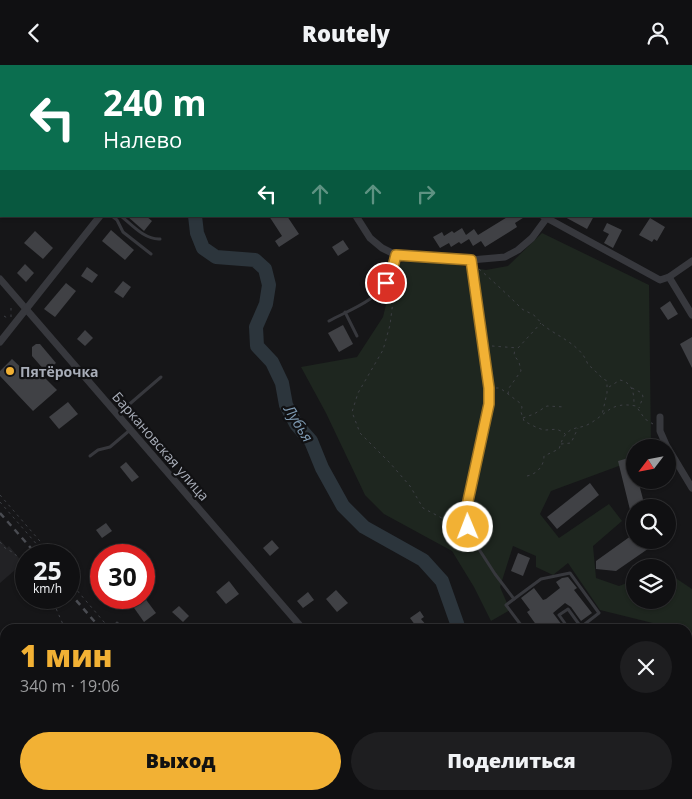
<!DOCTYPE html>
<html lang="ru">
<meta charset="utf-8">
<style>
body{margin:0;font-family:"Open Sans",sans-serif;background:#1e1e20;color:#f1f3f6;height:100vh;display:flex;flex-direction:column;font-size:19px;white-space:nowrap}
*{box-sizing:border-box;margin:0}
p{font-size:16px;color:#9c9d9f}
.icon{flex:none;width:28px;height:28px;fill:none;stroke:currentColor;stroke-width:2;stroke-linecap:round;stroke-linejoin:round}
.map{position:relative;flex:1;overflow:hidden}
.sheet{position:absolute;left:0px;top:559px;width:692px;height:176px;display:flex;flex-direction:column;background:#101012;border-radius:15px 15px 0 0;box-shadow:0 1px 4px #0004,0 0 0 1px #303032}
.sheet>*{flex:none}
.top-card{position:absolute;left:0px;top:0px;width:692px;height:152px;box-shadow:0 1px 4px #0004,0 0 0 1px #303032;background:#0b6e4f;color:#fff;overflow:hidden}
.needle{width:32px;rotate:238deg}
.fabs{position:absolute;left:626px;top:374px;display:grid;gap:10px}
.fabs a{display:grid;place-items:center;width:50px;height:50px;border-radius:50%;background:#101012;box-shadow:0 1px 4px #0004,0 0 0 1px #303032;font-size:25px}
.speed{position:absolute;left:15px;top:479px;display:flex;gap:10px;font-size:25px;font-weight:700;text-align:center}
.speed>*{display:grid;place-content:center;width:65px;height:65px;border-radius:50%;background:#101012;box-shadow:0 1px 4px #0004,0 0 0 1px #303032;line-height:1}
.speed small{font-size:12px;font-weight:400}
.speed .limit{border:8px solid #d22;background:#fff;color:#111}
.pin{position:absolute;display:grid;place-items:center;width:42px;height:42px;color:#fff;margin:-21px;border:2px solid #fff;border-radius:50%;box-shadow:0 1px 5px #0007}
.me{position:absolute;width:55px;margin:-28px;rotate:359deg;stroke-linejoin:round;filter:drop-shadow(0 0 4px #0008)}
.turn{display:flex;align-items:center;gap:18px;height:105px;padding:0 20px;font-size:22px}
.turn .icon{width:65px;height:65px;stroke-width:2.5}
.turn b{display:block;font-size:35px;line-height:42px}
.lanes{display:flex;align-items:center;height:48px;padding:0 20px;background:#0003;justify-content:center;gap:25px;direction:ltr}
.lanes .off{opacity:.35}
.round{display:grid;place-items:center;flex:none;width:52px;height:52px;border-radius:26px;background:#1e1e20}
.head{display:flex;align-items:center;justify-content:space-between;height:85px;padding:0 20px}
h1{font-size:30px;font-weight:800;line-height:38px;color:#f2b134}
.cta{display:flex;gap:10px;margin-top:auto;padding:10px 20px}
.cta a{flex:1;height:58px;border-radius:30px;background:#f2b134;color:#111;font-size:20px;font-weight:800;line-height:58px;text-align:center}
.cta a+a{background:#1e1e20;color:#f1f3f6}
header{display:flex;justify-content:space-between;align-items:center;height:65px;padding:0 20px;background:#101012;font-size:22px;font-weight:800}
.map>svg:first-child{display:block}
.built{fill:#222225}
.green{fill:#1e261f}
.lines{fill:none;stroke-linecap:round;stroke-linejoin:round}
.river{stroke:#2c353c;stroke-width:14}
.building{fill:#404145}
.path{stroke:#3d3f44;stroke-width:1;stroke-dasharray:2.5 4;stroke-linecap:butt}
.service{stroke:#37383d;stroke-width:3}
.minor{stroke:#37383d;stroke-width:7}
.rail{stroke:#4a4c52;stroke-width:2.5;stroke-dasharray:6 5;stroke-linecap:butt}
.route-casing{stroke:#9d7322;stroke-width:12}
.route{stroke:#f2b134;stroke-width:9}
.poi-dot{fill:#f2b134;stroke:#111113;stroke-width:2}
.labels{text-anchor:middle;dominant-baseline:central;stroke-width:4.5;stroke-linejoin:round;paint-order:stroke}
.poi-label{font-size:14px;font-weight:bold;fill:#a8adb8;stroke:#111113;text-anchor:start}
.street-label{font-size:14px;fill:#a8adb8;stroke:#111113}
.water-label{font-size:15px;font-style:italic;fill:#7f9bb3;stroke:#111113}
</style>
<header><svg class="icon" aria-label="back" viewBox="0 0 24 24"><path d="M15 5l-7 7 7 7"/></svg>Routely<svg class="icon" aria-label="person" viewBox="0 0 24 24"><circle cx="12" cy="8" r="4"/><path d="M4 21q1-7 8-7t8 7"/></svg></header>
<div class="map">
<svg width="692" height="734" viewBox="0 0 692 734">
<rect width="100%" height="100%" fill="#161618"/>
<path class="built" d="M0,475L7,483L9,481L23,498L0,518Z"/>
<path class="green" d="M542,168L649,220L651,382H635V395L551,426L540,449L559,473L609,439L622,456L593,481L596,513L619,521L635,515V535H668V508L692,524V666L688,680V564H677L600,545L568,498L553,510L536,502V491L513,481L500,522L510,545L491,556L474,522L452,486L384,449L365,430L326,348L301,302L357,292L383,252L396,199L417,193L486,205L508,201Z"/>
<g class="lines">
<g class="river">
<path d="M65,0L67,1"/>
<path d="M195,151L197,168L203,183L216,192L255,195L265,204L269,220L266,239L256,262L257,281L272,297L282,318L286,340L296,359L311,376L322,403L343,441L364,462L423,495L442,516L459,564"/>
<path d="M583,730L587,734"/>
</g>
</g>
<g class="building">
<path d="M127,151H146L152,156L144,166Z"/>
<path d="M269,151H287L299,169L279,182L275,176L282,171Z"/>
<path d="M509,151H526L515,158L517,162L485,182L481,176L473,181L469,174L461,179L459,177L451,182L449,178L440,183L433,172L442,167L444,171L452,166L454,168L462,163L466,170L474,164L478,170Z"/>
<path d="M563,151H594L587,164Z"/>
<path d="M650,153L665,162L657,176L654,174L652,177L639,170Z"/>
<path d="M607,158L622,165L613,183L604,178L609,169L603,166Z"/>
<path d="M111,165L134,185L125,195L102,176Z"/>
<path d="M35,166L53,183L43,194L24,178Z"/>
<path d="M343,175L349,184L338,191L332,182Z"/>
<path d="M25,199L34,208L26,217L17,208Z"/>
<path d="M87,202L98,210L92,218L81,211Z"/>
<path d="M123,216L131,222L123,233L114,227Z"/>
<path d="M66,218L76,226L55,252L44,244Z"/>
<path d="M670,236L678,249L668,255L660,243Z"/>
<path d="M343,260L353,279L339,287L328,268Z"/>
<path d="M85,265L93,273L85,281L77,274Z"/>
<path d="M692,272V303L680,279Z"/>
<path d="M36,279H40L56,298L46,307L32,291V282Z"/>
<path d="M12,294L32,313L39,307L57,325L33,346L0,311V306Z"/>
<path d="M68,337L78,349L59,364L49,352Z"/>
<path d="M632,392L635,404V415H638L645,442H635V457H633L618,396Z"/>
<path d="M126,397L139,412L132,417L120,402Z"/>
<path d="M590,418L599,430L557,464L547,452Z"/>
<path d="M106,458L112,466L102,473L96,465Z"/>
<path d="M635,468V475H654L655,479L616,506L596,504V496Z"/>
<path d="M272,475L279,483L270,491L263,483Z"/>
<path d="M518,488L530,493L523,511L511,506Z"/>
<path d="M568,512L577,523L574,525L592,548L581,556L571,542L565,538L553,548L565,564H545L540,558L537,561L527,547L530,545L521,533L534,523L543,535L546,534L560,523L556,517L562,513Z"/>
<path d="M229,516L239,529L226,539L216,527Z"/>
<path d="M336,525L348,538L337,547L326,534Z"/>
<path d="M308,527L314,535L303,543L297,536Z"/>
<path d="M141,532H144L156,548L144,557L132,540Z"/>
<path d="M179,541L189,551L183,557L172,547Z"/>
<path d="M420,546L424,552L421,554L427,561L423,564H418L410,553Z"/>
</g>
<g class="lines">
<g class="path">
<path d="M77,0L78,1"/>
<path d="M691,100H692"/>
<path d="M479,204C494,217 508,230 522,244C525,246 528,247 532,249C536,251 539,256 543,260C558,272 582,280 588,300C596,305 598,311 607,316V328L602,350"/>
<path d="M389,223L393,236L390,260L383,285L358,328L352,347L360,368L390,398L410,421L423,443L453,459L460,461"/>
<path d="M4,251L9,254"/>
<path d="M11,252V239"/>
<path d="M492,281L518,283L541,258"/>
<path d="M609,322L620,315C633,318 634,328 634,340"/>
<path d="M496,323H500L520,338L522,342L521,347L524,356C530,359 538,364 545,365C553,365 557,362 565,369"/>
<path d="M632,323L642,328L643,332L639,343"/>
<path d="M508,329L509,323L521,306L519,297L514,290L515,284"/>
<path d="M523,353L534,349L547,341L565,342"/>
<path d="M561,379L571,378L578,363"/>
<path d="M527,411C537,409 544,401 544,391L559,384C561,378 563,371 568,367C573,362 581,363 587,360C607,350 609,336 636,341L645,354L653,359"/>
<path d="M0,430L52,490"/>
<path d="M0,437L46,490"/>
<path d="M0,477L5,483L14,488L26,502"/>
<path d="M69,516L110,564"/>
<path d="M51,532L65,564"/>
<path d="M227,730L230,734"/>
</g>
<g class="service">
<path d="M227,0L243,1"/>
<path d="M112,151L117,155L123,167L151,189"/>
<path d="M121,151C132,160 145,175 160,174"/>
<path d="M345,247L357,271"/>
<path d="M329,256C349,245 379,235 389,213C393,207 394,198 396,190"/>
<path d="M118,349L161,312"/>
<path d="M90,391L98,385L110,382L130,365"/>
<path d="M473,475L495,509L514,534L541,514L570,508L599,548L581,562L568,544L559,550L569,564"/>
<path d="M514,534L506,540L524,564"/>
<path d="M117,558L122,564"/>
<path d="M0,673L5,668"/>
<path d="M156,730L160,734"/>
<path d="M257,730L261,734"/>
<path d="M432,734L437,730"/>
</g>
<g class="minor">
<path d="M265,0L266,1"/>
<path d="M449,0L450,1"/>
<path d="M299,1L301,0"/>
<path d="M638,1L641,0"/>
<path d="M691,84L692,85"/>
<path d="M356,151L370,173L382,183L396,190L471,195L505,192L518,185L532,173L546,154"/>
<path d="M543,151L660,215L669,212L692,250"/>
<path d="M471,195L489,323V339L468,436V462L473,474"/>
<path d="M669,212L692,196"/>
<path d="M0,214L303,564"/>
<path d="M0,277L100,151"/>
<path d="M660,352V366L667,382"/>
<path d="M668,383L692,423"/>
<path d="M0,682L5,688"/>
<path d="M41,730L44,734"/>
<path d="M446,730L450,734"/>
<path d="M274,734L279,730"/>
</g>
<g class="rail">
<path d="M0,448L37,490"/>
<path d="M69,527L101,564"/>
<path d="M237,730L240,734"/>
</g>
</g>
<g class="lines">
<defs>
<path id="route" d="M386,218L390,213L396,190L471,195L489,323V339L468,436V462"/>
</defs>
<use href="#route" class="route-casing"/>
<use href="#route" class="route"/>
</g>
<circle class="poi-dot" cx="10" cy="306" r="5"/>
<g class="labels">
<g class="poi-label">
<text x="20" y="306">Пятёрочка</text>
</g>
<g class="street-label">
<text transform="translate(161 381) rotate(49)">Баркановская улица</text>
</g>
<g class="water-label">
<text transform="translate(299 358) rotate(58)">Лубья</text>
</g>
</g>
</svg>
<div class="fabs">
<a><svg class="needle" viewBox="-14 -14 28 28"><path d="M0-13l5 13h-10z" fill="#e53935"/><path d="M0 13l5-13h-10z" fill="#9c9d9f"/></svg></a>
<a><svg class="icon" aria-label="search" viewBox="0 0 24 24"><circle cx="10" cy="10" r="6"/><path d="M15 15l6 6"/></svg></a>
<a><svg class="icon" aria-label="layers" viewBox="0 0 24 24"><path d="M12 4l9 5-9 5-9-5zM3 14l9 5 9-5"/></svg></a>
</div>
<div class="speed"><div>25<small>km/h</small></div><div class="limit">30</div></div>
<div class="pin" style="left:386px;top:218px;background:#d93025"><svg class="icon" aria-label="arrive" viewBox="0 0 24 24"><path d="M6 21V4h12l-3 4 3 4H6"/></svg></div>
<svg class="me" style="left:468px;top:462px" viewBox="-20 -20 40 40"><circle r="17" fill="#f2b134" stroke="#fff" stroke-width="3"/><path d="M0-11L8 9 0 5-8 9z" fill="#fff"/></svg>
<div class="top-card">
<div class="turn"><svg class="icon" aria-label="left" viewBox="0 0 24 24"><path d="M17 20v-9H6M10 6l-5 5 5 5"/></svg><div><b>240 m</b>Налево</div></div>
<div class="lanes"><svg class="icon" aria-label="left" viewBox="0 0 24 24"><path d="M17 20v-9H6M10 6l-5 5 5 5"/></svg><svg class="icon off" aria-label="ahead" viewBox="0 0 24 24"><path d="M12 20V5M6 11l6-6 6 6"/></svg><svg class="icon off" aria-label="ahead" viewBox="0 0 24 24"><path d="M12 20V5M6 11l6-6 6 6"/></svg><svg class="icon off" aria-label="right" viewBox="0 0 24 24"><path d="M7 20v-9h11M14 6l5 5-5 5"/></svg></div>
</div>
<section class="sheet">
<div class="head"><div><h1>1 мин</h1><p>340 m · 19:06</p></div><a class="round"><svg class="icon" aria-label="close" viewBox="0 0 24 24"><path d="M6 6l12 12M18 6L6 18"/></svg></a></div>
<div class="cta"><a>Выход</a><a>Поделиться</a></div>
</section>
</div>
